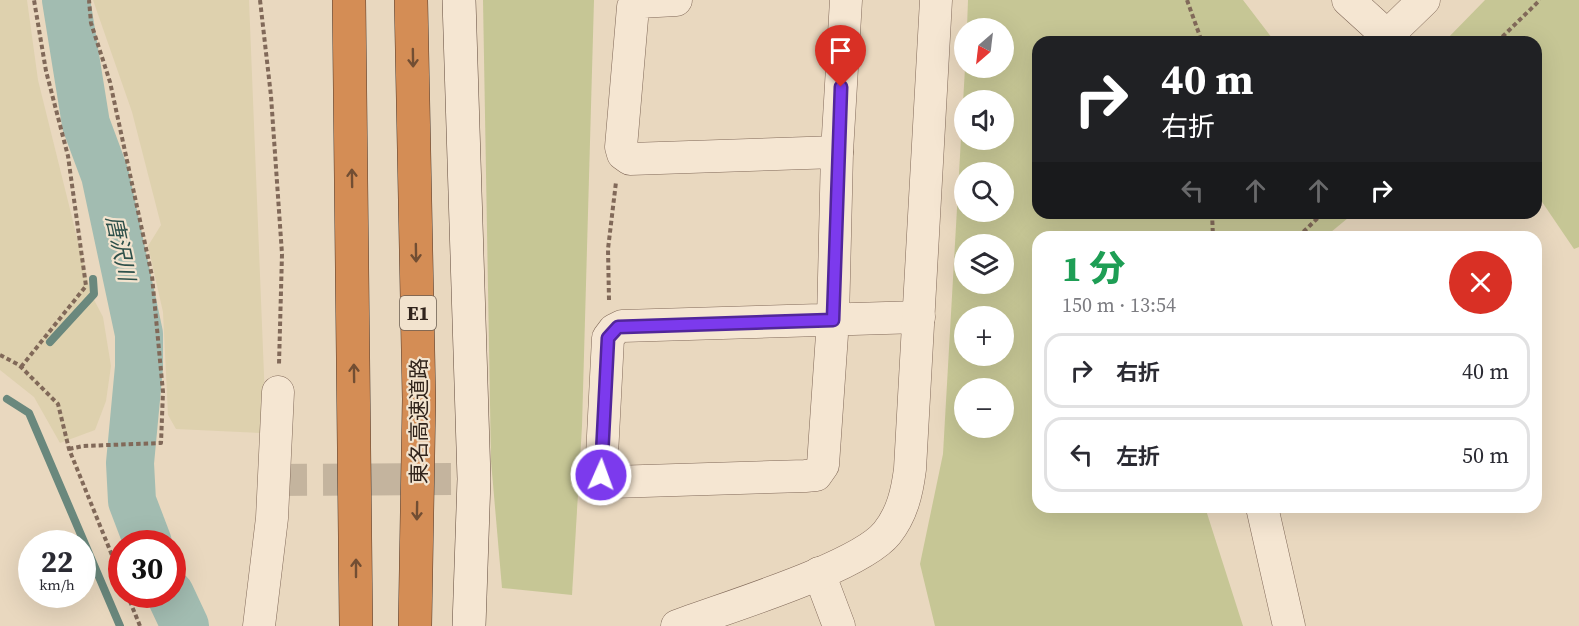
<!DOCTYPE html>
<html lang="ja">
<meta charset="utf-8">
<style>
body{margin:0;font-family:"Source Serif 4","Noto Sans JP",serif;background:#f7f7f7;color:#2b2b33;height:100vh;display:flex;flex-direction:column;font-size:22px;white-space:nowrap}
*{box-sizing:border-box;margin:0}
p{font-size:20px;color:#7c7c81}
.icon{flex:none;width:33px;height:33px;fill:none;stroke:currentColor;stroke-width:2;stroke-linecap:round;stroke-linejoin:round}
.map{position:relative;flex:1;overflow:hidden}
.panel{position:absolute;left:1032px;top:231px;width:510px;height:282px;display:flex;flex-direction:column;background:#fff;border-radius:18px;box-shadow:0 6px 24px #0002}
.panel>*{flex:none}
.guide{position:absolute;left:1032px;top:36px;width:510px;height:183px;border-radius:18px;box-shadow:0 6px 24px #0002;background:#202124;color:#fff;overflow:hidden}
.needle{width:39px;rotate:208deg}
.fabs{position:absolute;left:954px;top:18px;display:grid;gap:12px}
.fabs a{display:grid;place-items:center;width:60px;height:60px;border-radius:50%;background:#fff;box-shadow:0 6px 24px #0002;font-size:30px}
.speed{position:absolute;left:18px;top:530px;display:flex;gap:12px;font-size:30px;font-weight:700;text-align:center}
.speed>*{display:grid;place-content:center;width:78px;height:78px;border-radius:50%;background:#fff;box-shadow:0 6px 24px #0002;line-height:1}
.speed small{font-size:15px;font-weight:400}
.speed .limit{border:9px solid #d22;background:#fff;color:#111}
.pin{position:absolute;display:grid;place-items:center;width:51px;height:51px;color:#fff;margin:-62px -26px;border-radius:50% 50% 50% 0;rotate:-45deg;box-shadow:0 0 6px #0007}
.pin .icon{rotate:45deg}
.me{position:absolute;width:66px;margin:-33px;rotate:2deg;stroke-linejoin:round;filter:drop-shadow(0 0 4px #0008)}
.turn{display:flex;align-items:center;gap:21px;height:126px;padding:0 30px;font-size:27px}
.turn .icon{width:78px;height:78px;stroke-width:2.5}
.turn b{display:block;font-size:42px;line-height:51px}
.lanes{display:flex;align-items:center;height:57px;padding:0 30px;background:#0003;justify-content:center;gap:30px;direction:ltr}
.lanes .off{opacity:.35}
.round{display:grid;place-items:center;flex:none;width:63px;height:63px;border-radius:32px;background:#f7f7f7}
.summary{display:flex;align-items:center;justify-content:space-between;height:102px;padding:0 30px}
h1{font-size:36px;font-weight:800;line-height:45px;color:#1e9e55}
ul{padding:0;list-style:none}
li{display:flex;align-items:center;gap:18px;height:75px;margin:0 12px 9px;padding:0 18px;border:3px solid #e1e1e2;border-radius:18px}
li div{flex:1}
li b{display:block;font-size:22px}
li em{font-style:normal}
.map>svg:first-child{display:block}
.farmland{fill:#ded1ae}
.green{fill:#c6c695;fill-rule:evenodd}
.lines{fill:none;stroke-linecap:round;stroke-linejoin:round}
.stream{stroke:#6a887d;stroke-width:8}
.river{stroke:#a2bcb1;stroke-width:48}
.street-tunnel{stroke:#c4b49e;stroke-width:32;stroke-dasharray:32 16;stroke-linecap:butt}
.street-casing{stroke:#816959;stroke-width:33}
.secondary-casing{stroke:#624b3d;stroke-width:34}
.highway-casing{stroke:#4e392d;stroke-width:34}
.path{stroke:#816959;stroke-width:4;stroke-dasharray:4.5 3;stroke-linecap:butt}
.street{stroke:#f5e6d2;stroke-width:32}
.secondary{stroke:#f5e6d2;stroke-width:33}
.highway{stroke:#d48d55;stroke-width:33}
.oneway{stroke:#724e33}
.route-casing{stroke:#51269a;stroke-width:15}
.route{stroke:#7c3aed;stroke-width:10}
.labels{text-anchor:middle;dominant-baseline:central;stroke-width:4.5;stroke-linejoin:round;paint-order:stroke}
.shield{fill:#f2e3ce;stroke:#6b5d51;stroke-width:1.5}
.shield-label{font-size:20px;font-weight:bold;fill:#31241c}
.street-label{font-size:21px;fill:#31241c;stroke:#f2e3ce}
.water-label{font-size:22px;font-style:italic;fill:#2d504a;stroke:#f2e3ce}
</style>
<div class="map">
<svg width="1579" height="626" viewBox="0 0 1579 626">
<rect width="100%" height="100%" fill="#e9d8bf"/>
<g class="farmland">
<path d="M0,0H27L38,80L91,294L103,317L111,366L106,401L95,430L60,443L34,397L0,370Z"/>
<path d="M93,0H249L266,425L262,433L176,429L168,415L163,312L148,246L161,225L132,112Z"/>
</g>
<g class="green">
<path d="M483,0H594L582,426L572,595L502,588L491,461Z"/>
<path d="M968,0H1243L1275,42H1038V213H1354L1325,237H1038V507H1205L1243,626H935L920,564L943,454L965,68H1004V28H967ZM964,100H1004V140H964ZM964,172H1004V212H964ZM964,244H1004V284H964ZM964,316H1004V356H964ZM964,388H1004V428H964Z"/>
<path d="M1485,0H1579V247L1574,249L1536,193V42H1444Z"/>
</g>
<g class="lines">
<g class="stream">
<path d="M50,342L94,294L93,279"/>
<path d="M7,399L29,413L120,626"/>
</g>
<g class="river">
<path d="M66,0L86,124L105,175L139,334V367L130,463L132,501L148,543"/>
<path d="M170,594L185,626"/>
</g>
<path class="street-tunnel" d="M275,480L474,479"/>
<defs>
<g id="street">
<path d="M676,0L639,2L633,7L621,147L623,154L630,159L837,152"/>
<path d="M846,0L837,152L833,320L823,465L816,475L805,476L612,482L601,475L608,338L614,330L622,326L919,317"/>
<path d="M1348,0L1381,30L1392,31L1424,0"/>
<path d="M1262,507L1289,626"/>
<path d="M819,573L839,626"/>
<path d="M259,626L272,518L278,392"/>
<path d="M677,626C724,608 859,568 887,533C902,514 907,493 910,469L936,0"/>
</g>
<path id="secondary" d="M459,0L474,479L469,626"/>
<g id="highway">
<path d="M349,0L356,626"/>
<path d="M411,0L419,399L415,626"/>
</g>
</defs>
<use href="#street" class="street-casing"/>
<use href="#secondary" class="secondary-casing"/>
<use href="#highway" class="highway-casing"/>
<g class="path">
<path d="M260,0L271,96L282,254L279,364"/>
<path d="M1187,0L1202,42"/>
<path d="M1497,42L1540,0"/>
<path d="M1212,213L1213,237"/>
<path d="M1298,237L1323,213"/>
<path d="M609,300L608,249L616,182"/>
<path d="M0,355L19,365L58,404L69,449L122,580"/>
<path d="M21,367L86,286L68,156L46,71L34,0"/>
<path d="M69,449L83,446L161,443L163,392L152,276L110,82L91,23L89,0"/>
<path d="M127,594L140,626"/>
</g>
<use href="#street" class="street"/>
<use href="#secondary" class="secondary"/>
<use href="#highway" class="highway"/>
</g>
<defs><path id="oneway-shaft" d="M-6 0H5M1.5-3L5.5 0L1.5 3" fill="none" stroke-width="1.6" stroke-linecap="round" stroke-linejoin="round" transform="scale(1.5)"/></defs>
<g class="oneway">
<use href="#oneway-shaft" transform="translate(413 58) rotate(89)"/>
<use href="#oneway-shaft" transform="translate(352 178) rotate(-91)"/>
<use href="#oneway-shaft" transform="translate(416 253) rotate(89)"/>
<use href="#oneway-shaft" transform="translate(354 373) rotate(-91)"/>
<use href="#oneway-shaft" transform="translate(417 511) rotate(91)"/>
<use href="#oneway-shaft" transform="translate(356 568) rotate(-90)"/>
</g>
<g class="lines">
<defs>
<path id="route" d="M601,475L608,338L618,327L833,320L841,87"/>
</defs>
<use href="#route" class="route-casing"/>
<use href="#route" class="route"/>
</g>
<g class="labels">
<rect class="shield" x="400" y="296" width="36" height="34" rx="4.5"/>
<g class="shield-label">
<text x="418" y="313">E1</text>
</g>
<g class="street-label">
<text transform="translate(418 421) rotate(-90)">東名高速道路</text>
</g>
<g class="water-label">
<text transform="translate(121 248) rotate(78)">唐沢川</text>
</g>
</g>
</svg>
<div class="fabs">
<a><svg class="needle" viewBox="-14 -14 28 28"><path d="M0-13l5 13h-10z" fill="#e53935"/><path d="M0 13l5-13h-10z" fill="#7c7c81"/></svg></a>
<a><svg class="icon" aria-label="sound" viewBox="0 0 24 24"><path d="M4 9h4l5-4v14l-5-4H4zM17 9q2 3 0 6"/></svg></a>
<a><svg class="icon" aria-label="search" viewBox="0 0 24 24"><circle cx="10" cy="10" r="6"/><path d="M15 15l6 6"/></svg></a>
<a><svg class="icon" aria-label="layers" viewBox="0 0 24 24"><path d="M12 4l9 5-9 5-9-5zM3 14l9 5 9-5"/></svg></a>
<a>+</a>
<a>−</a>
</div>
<div class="speed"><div>22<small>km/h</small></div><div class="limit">30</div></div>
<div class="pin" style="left:841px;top:87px;background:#d93025"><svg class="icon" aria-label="arrive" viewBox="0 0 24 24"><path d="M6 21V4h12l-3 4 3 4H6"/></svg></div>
<svg class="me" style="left:601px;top:475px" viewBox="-20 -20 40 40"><circle r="17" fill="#7c3aed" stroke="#fff" stroke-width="3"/><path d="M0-11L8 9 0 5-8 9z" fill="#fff"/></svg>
<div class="guide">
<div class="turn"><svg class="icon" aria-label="right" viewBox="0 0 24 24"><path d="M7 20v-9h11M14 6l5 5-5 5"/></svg><div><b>40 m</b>右折</div></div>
<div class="lanes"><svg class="icon off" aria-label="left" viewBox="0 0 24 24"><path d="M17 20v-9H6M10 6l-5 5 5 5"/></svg><svg class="icon off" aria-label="ahead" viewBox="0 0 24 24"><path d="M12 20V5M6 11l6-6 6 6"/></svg><svg class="icon off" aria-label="ahead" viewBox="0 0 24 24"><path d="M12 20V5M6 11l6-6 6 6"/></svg><svg class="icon" aria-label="right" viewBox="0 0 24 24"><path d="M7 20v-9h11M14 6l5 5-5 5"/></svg></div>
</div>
<section class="panel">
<div class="summary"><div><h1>1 分</h1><p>150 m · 13:54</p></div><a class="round" style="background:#d93025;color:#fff"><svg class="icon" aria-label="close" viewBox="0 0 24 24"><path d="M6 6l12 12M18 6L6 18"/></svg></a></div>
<ul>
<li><svg class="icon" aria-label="right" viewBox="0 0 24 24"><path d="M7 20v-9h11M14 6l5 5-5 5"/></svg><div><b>右折</b></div><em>40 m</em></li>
<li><svg class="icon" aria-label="left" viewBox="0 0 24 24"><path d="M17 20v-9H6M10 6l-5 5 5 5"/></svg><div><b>左折</b></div><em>50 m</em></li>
</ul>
</section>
</div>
